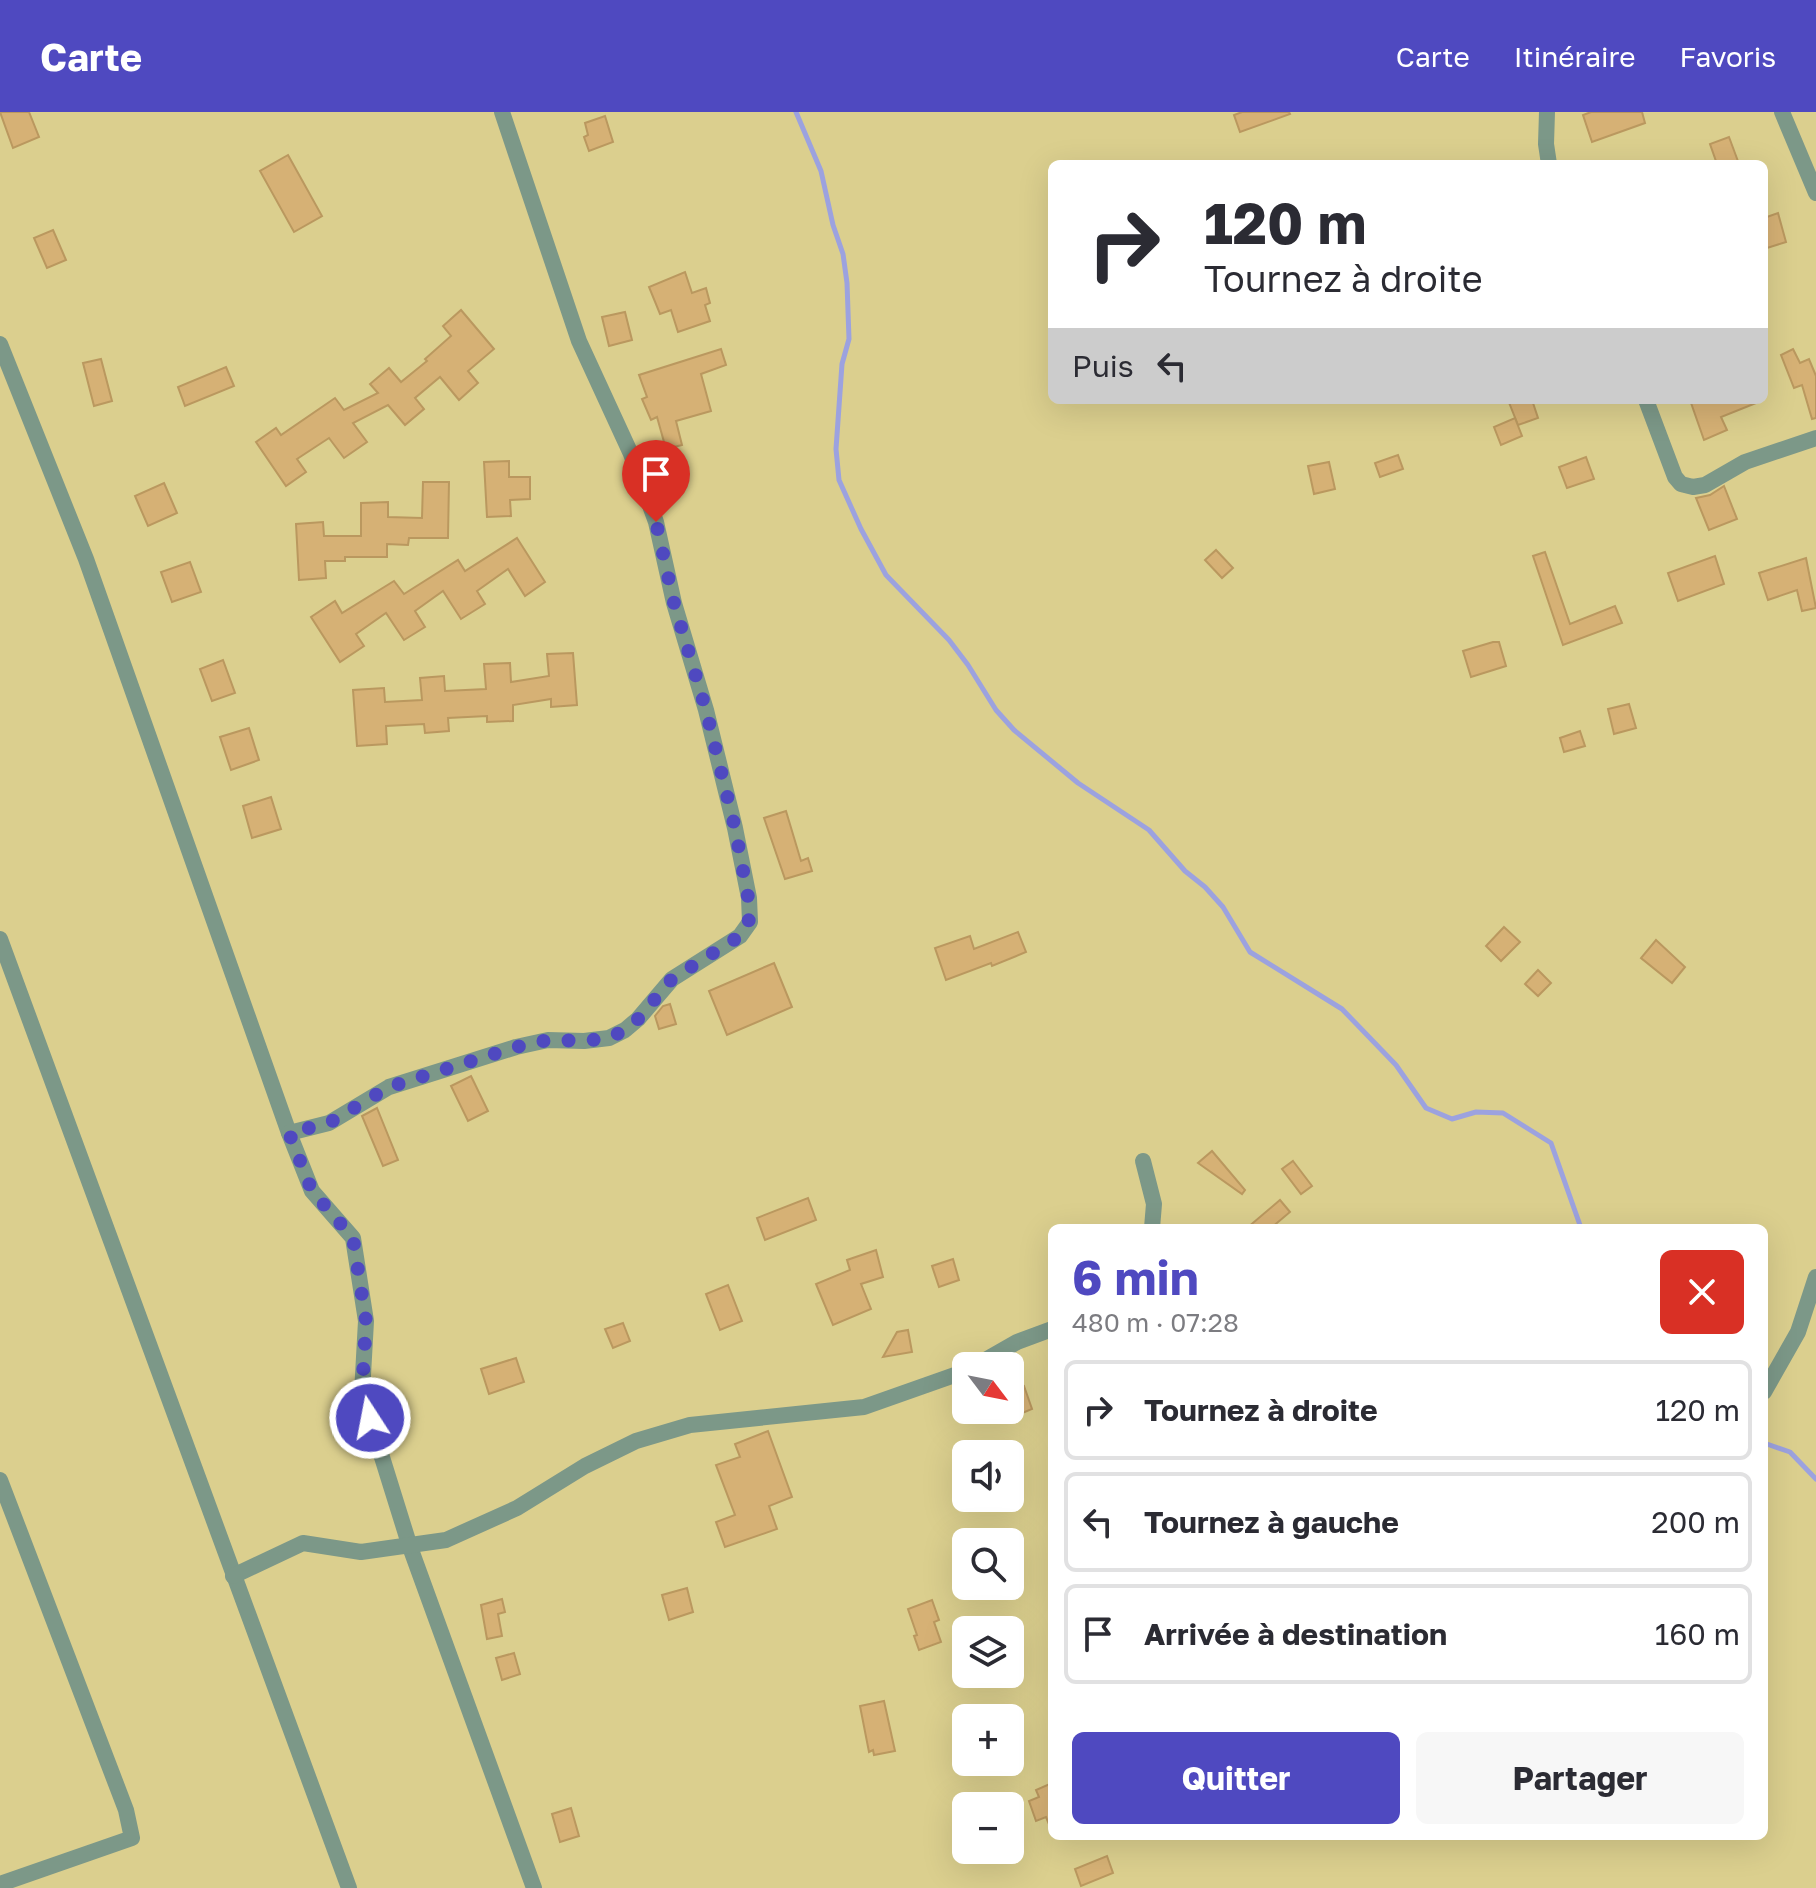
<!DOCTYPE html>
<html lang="fr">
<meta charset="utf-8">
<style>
body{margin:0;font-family:"Golos Text",sans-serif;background:#f7f7f7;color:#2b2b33;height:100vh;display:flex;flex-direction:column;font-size:30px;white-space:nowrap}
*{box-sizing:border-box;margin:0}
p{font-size:26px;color:#7c7c81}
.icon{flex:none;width:44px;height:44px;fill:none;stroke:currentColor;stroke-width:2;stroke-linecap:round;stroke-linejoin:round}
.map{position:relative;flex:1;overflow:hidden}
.sheet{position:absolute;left:1048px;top:1112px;width:720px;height:616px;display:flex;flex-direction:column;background:#fff;border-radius:12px;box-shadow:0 8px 32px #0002}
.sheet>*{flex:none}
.top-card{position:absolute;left:1048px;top:48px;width:720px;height:244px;border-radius:12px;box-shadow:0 8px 32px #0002;background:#fff;color:#2b2b33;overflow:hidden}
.needle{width:52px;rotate:122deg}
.controls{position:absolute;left:952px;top:1240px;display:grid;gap:16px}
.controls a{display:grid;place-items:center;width:72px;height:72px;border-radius:12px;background:#fff;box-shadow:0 8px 32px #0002;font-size:40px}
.pin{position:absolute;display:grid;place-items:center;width:68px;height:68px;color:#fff;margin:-82px -34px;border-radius:50% 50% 50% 0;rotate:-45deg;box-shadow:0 0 8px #0007}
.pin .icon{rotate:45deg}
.me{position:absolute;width:88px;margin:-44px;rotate:349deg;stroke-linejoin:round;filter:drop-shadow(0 0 6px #0008)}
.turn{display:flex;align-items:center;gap:28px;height:168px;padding:0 24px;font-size:36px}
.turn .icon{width:104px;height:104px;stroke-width:2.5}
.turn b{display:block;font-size:56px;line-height:68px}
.then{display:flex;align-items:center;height:76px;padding:0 24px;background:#0003;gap:16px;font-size:30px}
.round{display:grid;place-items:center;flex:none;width:84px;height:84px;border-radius:12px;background:#f7f7f7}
.headline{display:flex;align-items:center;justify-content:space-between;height:136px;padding:0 24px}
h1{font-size:48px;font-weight:700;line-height:60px;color:#4f49c0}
.button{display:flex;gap:16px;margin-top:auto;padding:16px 24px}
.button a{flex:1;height:92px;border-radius:12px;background:#4f49c0;color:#fff;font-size:32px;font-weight:700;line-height:92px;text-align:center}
.button a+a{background:#f7f7f7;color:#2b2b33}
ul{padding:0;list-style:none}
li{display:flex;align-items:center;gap:24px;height:100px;margin:0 16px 12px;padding:0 8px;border:4px solid #e1e1e2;border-radius:12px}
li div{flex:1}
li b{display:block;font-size:30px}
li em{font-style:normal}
header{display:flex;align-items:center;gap:48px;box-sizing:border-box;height:112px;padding:0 40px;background:#4f49c0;color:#fff}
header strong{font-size:38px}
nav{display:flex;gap:44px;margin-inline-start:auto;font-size:28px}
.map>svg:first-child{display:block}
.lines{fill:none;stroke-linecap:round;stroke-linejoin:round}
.stream{stroke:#9ca2df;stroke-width:5}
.building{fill:#d6b175;stroke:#ba985f;stroke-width:2}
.minor{stroke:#7c9888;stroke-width:16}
.route{stroke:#4f49c0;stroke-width:14;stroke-dasharray:0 25.2}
</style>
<header>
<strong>Carte</strong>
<nav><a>Carte</a><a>Itinéraire</a><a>Favoris</a></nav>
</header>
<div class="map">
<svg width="1816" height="1776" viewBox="0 0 1816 1776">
<rect width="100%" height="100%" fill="#dbcf8e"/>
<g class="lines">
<g class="stream">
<path d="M796,0L821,59L833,113L843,142L847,171L849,227L842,252L836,337L839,368L861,417L886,463L949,528L968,553L996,598L1014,618L1078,671L1149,718L1185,759L1205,775L1223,795L1250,840L1342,897L1396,953L1426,996L1452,1007L1476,1000L1503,1001L1551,1031L1581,1116"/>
<path d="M1764,1331L1790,1340L1816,1367"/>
</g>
</g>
<g class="building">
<path d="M0,0H29L39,25L13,36Z"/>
<path d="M1242,0H1289L1290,2L1240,20L1234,3Z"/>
<path d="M1591,0H1642L1645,11L1592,30L1583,3Z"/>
<path d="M605,4L613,30L589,39L584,25L588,23L585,11Z"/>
<path d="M1729,25L1739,52H1717L1710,32Z"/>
<path d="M288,43L322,104L294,120L260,59Z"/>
<path d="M1778,101L1786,130L1764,137V106Z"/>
<path d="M53,118L66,148L47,156L34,126Z"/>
<path d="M685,160L692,181L706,176L710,191L705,193L710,209L678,220L671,198L660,202L649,175Z"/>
<path d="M461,198L494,237L468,259L478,271L459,288L440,265L415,286L424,297L405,313L388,293L353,311L367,330L344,346L329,326L297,347L306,360L286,374L256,330L276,316L281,323L335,286L344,298L378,281L370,272L389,256L401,270L427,249L425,247L451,224L443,214Z"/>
<path d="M625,200L632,228L609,234L602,205Z"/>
<path d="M721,237L726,253L701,262L711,299L676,309L682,333L666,337L657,305L651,308L642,287L647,285L639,263Z"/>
<path d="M1793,237L1800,251L1809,247L1816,264V306L1812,307L1802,273L1794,276L1781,243Z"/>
<path d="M101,247L112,289L94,294L83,251Z"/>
<path d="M226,255L234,274L185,294L178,275Z"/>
<path d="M1508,288H1532L1538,306L1518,313Z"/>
<path d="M1690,288H1761V289L1721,305L1727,318L1704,328Z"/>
<path d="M1515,306L1522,324L1501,333L1494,315Z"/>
<path d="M1398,343L1403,357L1380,365L1375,351Z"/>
<path d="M1586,345L1594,367L1567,376L1559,355Z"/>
<path d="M509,349V365H530V387L510,388L511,404L487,405L484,350Z"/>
<path d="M1329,350L1335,377L1314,382L1308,354Z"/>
<path d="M423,370H449L448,426H409L408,433L387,432V445H345V449H325L326,466L299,468L296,412L323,410L324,424H361V391L388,390V405L422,406Z"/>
<path d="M164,371L177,401L148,414L135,384Z"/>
<path d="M1724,374L1737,407L1709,418L1696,386L1710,383Z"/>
<path d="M517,426L545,470L525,484L508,457L477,479L485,492L461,507L443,479L415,499L425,515L404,528L386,501L356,522L364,534L340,550L311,505L335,489L342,501L394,469L404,482L458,448L465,459Z"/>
<path d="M1216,438L1233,456L1222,466L1205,448Z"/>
<path d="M1545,440L1570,512L1615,494L1622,511L1563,533L1533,444Z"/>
<path d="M1715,444L1724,472L1678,489L1668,461Z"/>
<path d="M1806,446L1816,496L1802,499L1797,478L1768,488L1759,461Z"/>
<path d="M190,450L201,480L172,490L161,460Z"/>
<path d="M1493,530H1499L1506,554L1471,565L1463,539Z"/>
<path d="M573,541L577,593L551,595V587L513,593V609L487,610V604L448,606L449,619L425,621L424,612L386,614L387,632L357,634L353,578L384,576L385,590L422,588L420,566L444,564L445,579L486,577L484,552L510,551L511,570L549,564L547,542Z"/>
<path d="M223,548L235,581L212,589L200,557Z"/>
<path d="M1629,592L1636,616L1614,622L1608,597Z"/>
<path d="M249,616L259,648L231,658L220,625Z"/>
<path d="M1580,619L1585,634L1564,640L1560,626Z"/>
<path d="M271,685L281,717L252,726L243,694Z"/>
<path d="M786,699L801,749L808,746L812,759L785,767L764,706Z"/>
<path d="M1504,815L1520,830L1501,849L1486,834Z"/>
<path d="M1018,820L1026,840L992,854L991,851L946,868L935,836L970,824L974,837Z"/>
<path d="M1656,828L1685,855L1672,871L1641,846Z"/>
<path d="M774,851L792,895L727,923L709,879Z"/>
<path d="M1538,858L1551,871L1538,884L1525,872Z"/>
<path d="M670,892L676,912L659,917L655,904L663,894Z"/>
<path d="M471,964L488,999L468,1009L451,974Z"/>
<path d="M377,996L398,1048L383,1054L362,1004Z"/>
<path d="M1212,1039L1245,1078L1242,1082L1198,1051Z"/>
<path d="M1293,1049L1312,1074L1301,1082L1282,1057Z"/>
<path d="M808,1086L816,1108L765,1128L757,1106Z"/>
<path d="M1280,1088L1290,1100L1271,1116H1247Z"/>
<path d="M876,1138L883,1165L861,1172L871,1197L833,1213L816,1172L850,1158L847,1148Z"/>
<path d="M953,1147L959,1168L939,1175L932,1154Z"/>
<path d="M728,1173L742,1209L720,1218L706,1182Z"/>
<path d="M623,1211L630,1229L613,1236L605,1217Z"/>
<path d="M908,1218L912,1240L883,1245L897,1220Z"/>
<path d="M516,1246L524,1270L489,1282L481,1257Z"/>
<path d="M1024,1274L1032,1297L1010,1306V1279Z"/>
<path d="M768,1319L792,1385L769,1394L777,1417L725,1435L716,1410L735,1403L716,1353L740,1345L735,1332Z"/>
<path d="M687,1476L693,1500L669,1508L662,1483Z"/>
<path d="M502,1487L505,1500L498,1502L502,1524L487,1527L481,1493Z"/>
<path d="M932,1488L939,1508L934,1510L941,1530L919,1538L914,1524L917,1523L908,1497Z"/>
<path d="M514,1541L520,1562L502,1568L496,1546Z"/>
<path d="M884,1589L895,1639L874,1643L873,1638L869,1640L860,1594Z"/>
<path d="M1052,1671V1717H1051L1046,1705L1036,1709L1029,1689L1039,1685L1036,1678Z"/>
<path d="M571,1696L579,1724L560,1730L552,1702Z"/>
<path d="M1107,1744L1113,1761L1081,1774L1075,1757Z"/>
</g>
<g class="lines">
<g class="minor">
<path d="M1547,0L1546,32L1549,52"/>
<path d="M1782,0L1816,81"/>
<path d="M0,232L86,447L289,1021L312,1079L353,1126L366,1209L362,1281L410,1435L534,1776"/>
<path d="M1646,288L1675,365L1681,372L1693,375L1705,373L1745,350L1816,326"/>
<path d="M0,827L349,1776"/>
<path d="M289,1021L329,1011L389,975L516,935L548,928L584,929L609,926L625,918L638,907L672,867L740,824L750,810L749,786L735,716L706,598L674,491L656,410L631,342L579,229L502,0"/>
<path d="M1143,1049L1154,1092L1152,1116"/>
<path d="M975,1254L1017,1230L1052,1217"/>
<path d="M1764,1280L1798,1220L1816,1165"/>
<path d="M0,1368L126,1698L132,1726L0,1772"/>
<path d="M233,1464L303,1431L361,1440L446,1428L517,1396L585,1354L636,1329L690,1313L864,1295L966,1259"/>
</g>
</g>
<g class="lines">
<path class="route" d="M370,1306L362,1281L366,1209L353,1126L312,1079L289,1021L329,1011L389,975L516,935L548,928L584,929L609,926L625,918L638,907L672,867L740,824L746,817L751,801L735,716L706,598L674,491L656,410"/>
</g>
</svg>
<div class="controls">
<a><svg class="needle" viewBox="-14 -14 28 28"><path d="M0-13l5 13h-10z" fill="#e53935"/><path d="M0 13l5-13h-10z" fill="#7c7c81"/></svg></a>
<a><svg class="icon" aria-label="sound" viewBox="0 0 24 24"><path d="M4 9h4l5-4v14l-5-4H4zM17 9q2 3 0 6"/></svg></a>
<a><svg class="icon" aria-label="search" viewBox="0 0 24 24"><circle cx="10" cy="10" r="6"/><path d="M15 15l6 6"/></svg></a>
<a><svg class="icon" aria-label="layers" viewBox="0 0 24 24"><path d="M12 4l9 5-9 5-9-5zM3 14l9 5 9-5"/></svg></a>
<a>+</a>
<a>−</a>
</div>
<div class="pin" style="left:656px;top:410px;background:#d93025"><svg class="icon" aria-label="arrive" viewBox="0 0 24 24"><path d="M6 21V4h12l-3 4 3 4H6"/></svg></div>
<svg class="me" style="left:370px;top:1306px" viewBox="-20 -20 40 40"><circle r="17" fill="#4f49c0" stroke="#fff" stroke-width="3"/><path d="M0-11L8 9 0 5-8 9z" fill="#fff"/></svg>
<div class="top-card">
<div class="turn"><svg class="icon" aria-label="right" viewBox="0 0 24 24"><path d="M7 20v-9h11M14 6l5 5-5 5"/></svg><div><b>120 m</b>Tournez à droite</div></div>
<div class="then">Puis<svg class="icon" aria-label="left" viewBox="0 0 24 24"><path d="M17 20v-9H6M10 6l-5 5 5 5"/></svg></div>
</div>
<section class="sheet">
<div class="headline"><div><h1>6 min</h1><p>480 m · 07:28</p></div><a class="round" style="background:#d93025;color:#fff"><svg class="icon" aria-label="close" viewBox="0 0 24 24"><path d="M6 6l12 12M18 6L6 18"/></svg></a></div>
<ul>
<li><svg class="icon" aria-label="right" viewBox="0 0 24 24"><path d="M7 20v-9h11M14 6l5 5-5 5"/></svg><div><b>Tournez à droite</b></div><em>120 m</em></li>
<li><svg class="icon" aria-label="left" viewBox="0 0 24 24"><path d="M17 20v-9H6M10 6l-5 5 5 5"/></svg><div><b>Tournez à gauche</b></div><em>200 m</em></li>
<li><svg class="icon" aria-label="arrive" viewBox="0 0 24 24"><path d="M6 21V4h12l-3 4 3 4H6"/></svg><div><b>Arrivée à destination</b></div><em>160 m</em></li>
</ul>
<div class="button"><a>Quitter</a><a>Partager</a></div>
</section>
</div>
